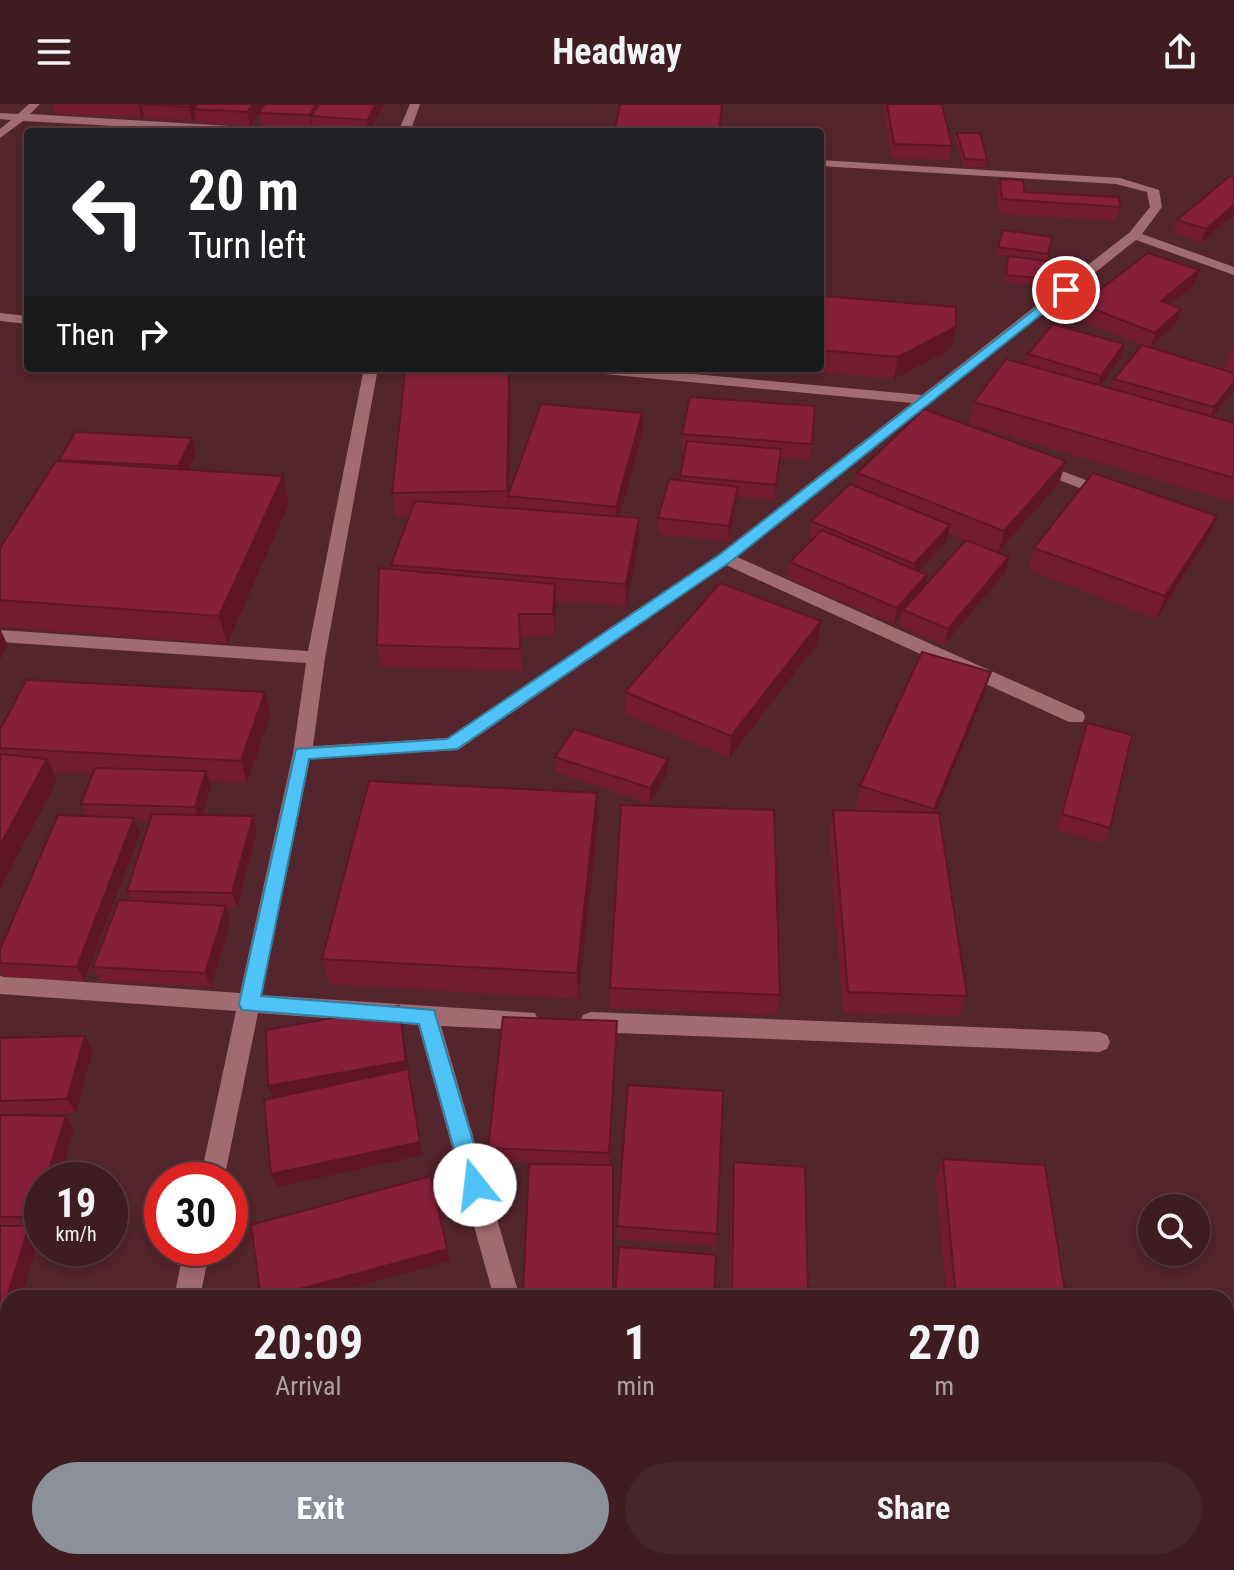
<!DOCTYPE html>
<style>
body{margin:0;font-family:"Roboto Condensed",sans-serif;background:#45252a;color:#f1f3f6;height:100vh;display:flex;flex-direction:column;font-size:30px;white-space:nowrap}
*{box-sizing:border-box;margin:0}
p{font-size:26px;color:#ada1a5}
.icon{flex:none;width:44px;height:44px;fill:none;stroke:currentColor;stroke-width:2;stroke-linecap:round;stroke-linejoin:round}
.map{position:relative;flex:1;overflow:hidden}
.side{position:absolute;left:0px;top:1186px;width:1234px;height:280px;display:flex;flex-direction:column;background:#3e1c21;border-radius:24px 24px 0 0;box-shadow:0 4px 12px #0003,0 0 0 2px #573a3f}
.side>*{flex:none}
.banner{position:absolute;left:24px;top:24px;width:800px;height:244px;border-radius:8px;box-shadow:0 4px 12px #0003,0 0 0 2px #573a3f;background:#202124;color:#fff;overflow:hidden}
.tools{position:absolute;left:1138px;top:1090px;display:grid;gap:16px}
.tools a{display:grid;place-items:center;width:72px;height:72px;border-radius:50%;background:#3e1c21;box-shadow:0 4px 12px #0003,0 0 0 2px #573a3f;font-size:40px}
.speed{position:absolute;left:24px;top:1058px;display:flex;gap:16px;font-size:40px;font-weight:700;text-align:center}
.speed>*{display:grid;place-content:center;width:104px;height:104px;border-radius:50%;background:#3e1c21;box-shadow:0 4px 12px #0003,0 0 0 2px #573a3f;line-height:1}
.speed small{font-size:20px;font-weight:400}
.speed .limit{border:12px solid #d22;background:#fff;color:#111}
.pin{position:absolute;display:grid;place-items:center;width:68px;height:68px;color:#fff;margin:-34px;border:4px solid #fff;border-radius:50%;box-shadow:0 2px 8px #0007}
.me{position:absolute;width:88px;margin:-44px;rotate:344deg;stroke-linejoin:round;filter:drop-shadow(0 0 6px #0008)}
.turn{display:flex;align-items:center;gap:28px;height:168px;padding:0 32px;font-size:36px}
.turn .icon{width:104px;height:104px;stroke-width:2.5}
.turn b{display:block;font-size:56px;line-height:68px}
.then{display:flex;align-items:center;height:76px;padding:0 32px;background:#0003;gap:16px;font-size:30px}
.eta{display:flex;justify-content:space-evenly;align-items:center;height:136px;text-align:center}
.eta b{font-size:48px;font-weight:700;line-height:56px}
.action{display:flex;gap:16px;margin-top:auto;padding:16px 32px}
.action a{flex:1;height:92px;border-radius:48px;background:#8c9099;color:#fff;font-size:32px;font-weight:700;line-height:92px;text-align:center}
.action a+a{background:#45252a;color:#f1f3f6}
header{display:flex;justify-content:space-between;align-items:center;height:104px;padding:0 32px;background:#3e1c21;font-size:36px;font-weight:700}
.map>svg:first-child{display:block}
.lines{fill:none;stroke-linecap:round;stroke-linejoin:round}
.minor{fill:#a06b71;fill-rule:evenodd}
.wall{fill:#731c30;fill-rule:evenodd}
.shaded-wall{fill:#5e1627}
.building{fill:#862038;stroke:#5e1627;stroke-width:2}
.route{fill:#4fc3f7;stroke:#337fa1;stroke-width:2}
</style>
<header><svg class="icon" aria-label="menu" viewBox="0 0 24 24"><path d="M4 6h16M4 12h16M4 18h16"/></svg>Headway<svg class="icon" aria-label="share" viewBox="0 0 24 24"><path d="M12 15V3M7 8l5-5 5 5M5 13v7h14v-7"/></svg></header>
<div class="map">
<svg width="1234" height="1466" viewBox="0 0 1234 1466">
<rect width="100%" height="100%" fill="#53252c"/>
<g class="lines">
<g class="minor">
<path d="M29,0H40L30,10L283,25L289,28H224L23,17L0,34V25L11,16L0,15V9L18,10Z"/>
<path d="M410,0H420L410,28H398Z"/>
<path d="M820,56L1120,74L1159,86L1162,103L1142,130L1234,163V171L1136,136L737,453L1083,608L1085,613L1083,618H1069L726,461L458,646L310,655L262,891L535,909L538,916L535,923L527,926L441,922L520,1194H494L418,921L258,909L224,1076H200L236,907L0,890V872L240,889L293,649L306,559L0,538V526L308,547L364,264H378L325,554L313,642L447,634L719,450L912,299L583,268L576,264H629L922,291L1130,128L1150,103L1147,88L1116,80L820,62Z"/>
<path d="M0,209L28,212V220L0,217Z"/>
<path d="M64,264H79L70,270L65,269Z"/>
<path d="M1038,358L1115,387L1117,390L1115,393H1103L1033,366V360Z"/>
<path d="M591,908L1099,928L1107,931L1110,938L1107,945L1099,948L591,928L583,925L580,918L583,911Z"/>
<path d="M184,1144H210L200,1194H174Z"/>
<path d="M115,1458H145L143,1466H113Z"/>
<path d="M566,1458H596L598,1466H568Z"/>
</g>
</g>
<g class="wall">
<path d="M53,0H385L369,28L314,26L313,23L312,25L262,23L259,9L260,7L250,22L197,19L195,13L192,16L145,14L144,10L141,13L56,10Z"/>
<path d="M883,0H942L952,42L949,56L891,54Z"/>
<path d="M615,25L720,28H615Z"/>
<path d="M957,29L987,56L985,63H963L956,36Z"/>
<path d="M1234,74V111L1201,139L1173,130L1177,116Z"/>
<path d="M1000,75L1024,88L1120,103L1116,117L999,110L997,89Z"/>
<path d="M1052,133L1047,157L1054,176L1052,184L1004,178L1008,152L1018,154L996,150L998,143Z"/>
<path d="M1194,181L1170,201L1181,205L1176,220L1151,243L1223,265L1231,245L1234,242V285L1212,313L1234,319V394L1232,398L969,320L974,298L1025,261L1028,250L1120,255L1101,282L1111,285L1114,275L1142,241L1077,215L1081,200Z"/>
<path d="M820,218L951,245L894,275L814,268V264H820Z"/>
<path d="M509,267L511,289L509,388L642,331L619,413L639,436L626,502L556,497L555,532L520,533L522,567L381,563L377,541L392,465L391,461L410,411L395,412L392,389Z"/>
<path d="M682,330L812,340L810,356L780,354L774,396L737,393L728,438L657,430L658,414L679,377L685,346H682Z"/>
<path d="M196,349L188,366L283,372L289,400L227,540L0,523V444L59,358V356Z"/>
<path d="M1066,357L1059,379L998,449L1009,453L1005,469L944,541L900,522L902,510L894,520L788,474L790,458L814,434L809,433L811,417L855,382L857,369ZM948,429L966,437L925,482L927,471L919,467L947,437Z"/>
<path d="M1217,412L1207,435L1156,515L1028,466L1034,444Z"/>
<path d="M817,540L729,654L625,610V588Z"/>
<path d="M984,590L935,709L967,892L959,912L843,909L829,728L833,706L866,707L856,704L860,682Z"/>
<path d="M271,610L247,679L210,677L211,682L203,711L253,712L257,727L237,804H227L231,816L211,883L100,877L93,863L131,797L127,787L150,717H135L140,730L84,877L3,873L0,867V845L87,713L81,700L93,670L53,668L57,677L0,785V626Z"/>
<path d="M1087,619L1110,724L1104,739L1056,726L1081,634Z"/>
<path d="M555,653L668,655L667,671L649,700L556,668Z"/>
<path d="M598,716L578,895L330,880L322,855Z"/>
<path d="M610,884L780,891L776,911L610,904Z"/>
<path d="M617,931L609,1061H613V1194H524L523,1190L560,1060L490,1057L488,1044Z"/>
<path d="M85,932L93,946L76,1009L0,1010V934Z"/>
<path d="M0,1011L74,1025L59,1076H42V1125H32L39,1135L21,1194H8V1428L2,1448L0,1447Z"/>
<path d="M943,1055L1066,1194H947L935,1074Z"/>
<path d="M734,1058L808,1194H729L731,1077Z"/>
<path d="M617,1122L717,1130L716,1142L617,1135Z"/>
</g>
<g class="shaded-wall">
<path d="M138,0H152H141L144,10L141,13Z"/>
<path d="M191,0H205L194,5L195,13L192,16L189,3Z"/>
<path d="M253,0H266L250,22L247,8Z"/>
<path d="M316,0H325L311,12L313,23L312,25L310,11Z"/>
<path d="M376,0H385L368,28L367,16Z"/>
<path d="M1234,101V111L1201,139L1206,125Z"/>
<path d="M1199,166L1194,181L1156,212L1161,197Z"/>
<path d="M1181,205L1176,220L1150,244L1155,229Z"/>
<path d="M956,223L951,245L894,275L898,253Z"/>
<path d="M1124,240L1120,255L1097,287L1101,272Z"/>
<path d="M509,267L511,289L509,393L508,392L509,409L507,387Z"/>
<path d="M1234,278V286L1208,319L1214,303Z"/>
<path d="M642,309V331L616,426V403Z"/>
<path d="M192,334L196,349L183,377L178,362Z"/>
<path d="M1066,357L1059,379L998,449L1004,427Z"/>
<path d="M283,372L289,400L227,540L219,512Z"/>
<path d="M738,383L736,398L728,438L729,422Z"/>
<path d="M1217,412L1207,435L1156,515L1165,492Z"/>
<path d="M639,414V436L626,502V480Z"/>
<path d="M950,421L947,437L911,475L914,460Z"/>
<path d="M1009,453L1005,469L944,541L948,525Z"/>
<path d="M927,471L924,486L903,506L902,510L894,520L897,504Z"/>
<path d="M555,480L556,502L555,532L553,510Z"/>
<path d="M821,517L817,540L729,654L731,632Z"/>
<path d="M0,524L8,542L0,556Z"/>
<path d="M991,568L984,590L928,727L934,705Z"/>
<path d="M265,588L271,610L247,679L241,657Z"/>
<path d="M47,655L57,677L0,785V741Z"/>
<path d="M668,655L667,671L649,700L650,684Z"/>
<path d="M206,667L211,682L201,719L195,703Z"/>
<path d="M597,689L598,716L578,895L577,869Z"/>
<path d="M253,712L257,727L237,804L232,789Z"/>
<path d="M134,714L140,730L84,877L77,863Z"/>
<path d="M226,802L231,816L211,883L205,869Z"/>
<path d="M399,902L402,917L409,971L423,1051L277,1083L271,1070L274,996L268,982Z"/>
<path d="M617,917V931L609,1062V1049Z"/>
<path d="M85,932L93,946L76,1009L67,995Z"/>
<path d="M66,1012L74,1025L59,1076H46Z"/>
<path d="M431,1072L450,1157L315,1194H267Z"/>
<path d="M42,1090V1121L35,1113Z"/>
<path d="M29,1122L39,1135L21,1194H8V1233L0,1225V1215Z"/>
<path d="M8,1362V1428L2,1448L0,1446V1388Z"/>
<path d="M330,1458H339L338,1466H329Z"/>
</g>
<g class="building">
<path d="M141,0H191L189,3Z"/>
<path d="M198,0H253L247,8L194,5Z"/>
<path d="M265,0H316L310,11L259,9Z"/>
<path d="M320,0H376L367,16L311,12Z"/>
<path d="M620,0H722L719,28L615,25Z"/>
<path d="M887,0H942L952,42L894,40Z"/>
<path d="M126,25L159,28H123Z"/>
<path d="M957,29H980L987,56L965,55Z"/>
<path d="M1230,72L1234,74V101L1206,125L1177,116Z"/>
<path d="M1000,75L1023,76L1024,88L1119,93L1120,103L1002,95Z"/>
<path d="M1003,126L1052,133L1048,150L998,143Z"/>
<path d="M1148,149L1199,166L1161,197L1181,205L1155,229L1081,200Z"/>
<path d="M1008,152L1055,158L1054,176L1006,171Z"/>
<path d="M823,192L956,203V223L898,253L820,246V218Z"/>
<path d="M1053,220L1124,240L1101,272L1028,250Z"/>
<path d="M1142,241L1234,269V278L1214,303L1114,275Z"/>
<path d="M1006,255L1234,319V374L974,298Z"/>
<path d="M509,267L507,387L392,389L405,269Z"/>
<path d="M690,293L815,302L812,340L682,330Z"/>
<path d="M541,300L642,309L616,403L508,392Z"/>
<path d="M924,305L1066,357L1004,427L857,369Z"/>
<path d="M75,328L192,334L178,362L59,356Z"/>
<path d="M687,337L781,345L776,381L680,372Z"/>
<path d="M56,357L283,372L219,512L0,496V444Z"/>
<path d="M1093,369L1217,412L1165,492L1034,444Z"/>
<path d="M669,375L738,383L729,422L658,414Z"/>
<path d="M850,380L950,421L914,460L811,417Z"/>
<path d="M415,397L639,414L626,480L391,461Z"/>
<path d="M822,426L927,471L897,504L790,458Z"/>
<path d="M966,436L1009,453L948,525L903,506Z"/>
<path d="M379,464L555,480L553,510H519L520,545L377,541Z"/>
<path d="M720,479L821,517L731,632L625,588Z"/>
<path d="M922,548L991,568L934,705L860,682Z"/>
<path d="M26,576L265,588L241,657L0,644V626Z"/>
<path d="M1087,619L1132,631L1110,724L1062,710Z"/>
<path d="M574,625L668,655L650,684L555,653Z"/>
<path d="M0,650L47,655L0,741Z"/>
<path d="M95,664L206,667L195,703L81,700Z"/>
<path d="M369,677L597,689L577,869L322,855Z"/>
<path d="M621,701L774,706L780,891L610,884Z"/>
<path d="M833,706L939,709L967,892L848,888Z"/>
<path d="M152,710L253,712L232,789L127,787Z"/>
<path d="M58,711L134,714L77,863L0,859V845Z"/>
<path d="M119,796L226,802L205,869L93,863Z"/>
<path d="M399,902L406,957L268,982L266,926Z"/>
<path d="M503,913L617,917L609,1049L488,1044Z"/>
<path d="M85,932L67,995L0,997V934Z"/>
<path d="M408,965L420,1038L271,1070L264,996Z"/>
<path d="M628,981L723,987L717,1130L617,1122Z"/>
<path d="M0,1011L66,1012L46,1076H42V1090L35,1113H0Z"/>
<path d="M943,1055L1045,1061L1066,1194H956Z"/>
<path d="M734,1058L805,1063L808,1194H732Z"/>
<path d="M529,1060L613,1061V1190H523Z"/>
<path d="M431,1072L447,1145L267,1194H261L251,1121Z"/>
<path d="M0,1122H29L0,1215Z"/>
<path d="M619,1143L716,1151L714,1194H615Z"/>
<path d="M0,1231H8V1362L0,1388Z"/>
<path d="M198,1458H330L329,1466H196Z"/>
<rect x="728" y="1458" width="87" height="8"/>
</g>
<path class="route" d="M1062,184L1072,186L730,458L457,645L309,655L261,892L434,906L486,1081L482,1089L475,1092L467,1089L464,1081L419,920L242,906L239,900L296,645L447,635L719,451Z"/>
</svg>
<div class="tools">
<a><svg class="icon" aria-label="search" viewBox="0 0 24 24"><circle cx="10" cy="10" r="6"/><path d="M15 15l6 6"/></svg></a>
</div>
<div class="speed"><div>19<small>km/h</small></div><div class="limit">30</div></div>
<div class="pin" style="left:1066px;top:186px;background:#d93025"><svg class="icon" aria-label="arrive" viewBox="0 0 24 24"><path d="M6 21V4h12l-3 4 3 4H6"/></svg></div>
<svg class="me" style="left:475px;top:1081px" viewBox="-20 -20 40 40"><circle r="19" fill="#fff"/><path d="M0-13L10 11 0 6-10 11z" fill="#4fc3f7"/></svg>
<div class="banner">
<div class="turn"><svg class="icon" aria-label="left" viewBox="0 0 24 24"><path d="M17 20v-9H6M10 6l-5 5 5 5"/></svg><div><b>20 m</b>Turn left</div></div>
<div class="then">Then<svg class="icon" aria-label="right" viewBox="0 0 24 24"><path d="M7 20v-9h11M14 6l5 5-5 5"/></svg></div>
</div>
<section class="side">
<div class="eta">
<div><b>20:09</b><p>Arrival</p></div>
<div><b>1</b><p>min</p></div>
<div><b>270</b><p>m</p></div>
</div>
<div class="action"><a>Exit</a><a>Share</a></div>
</section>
</div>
